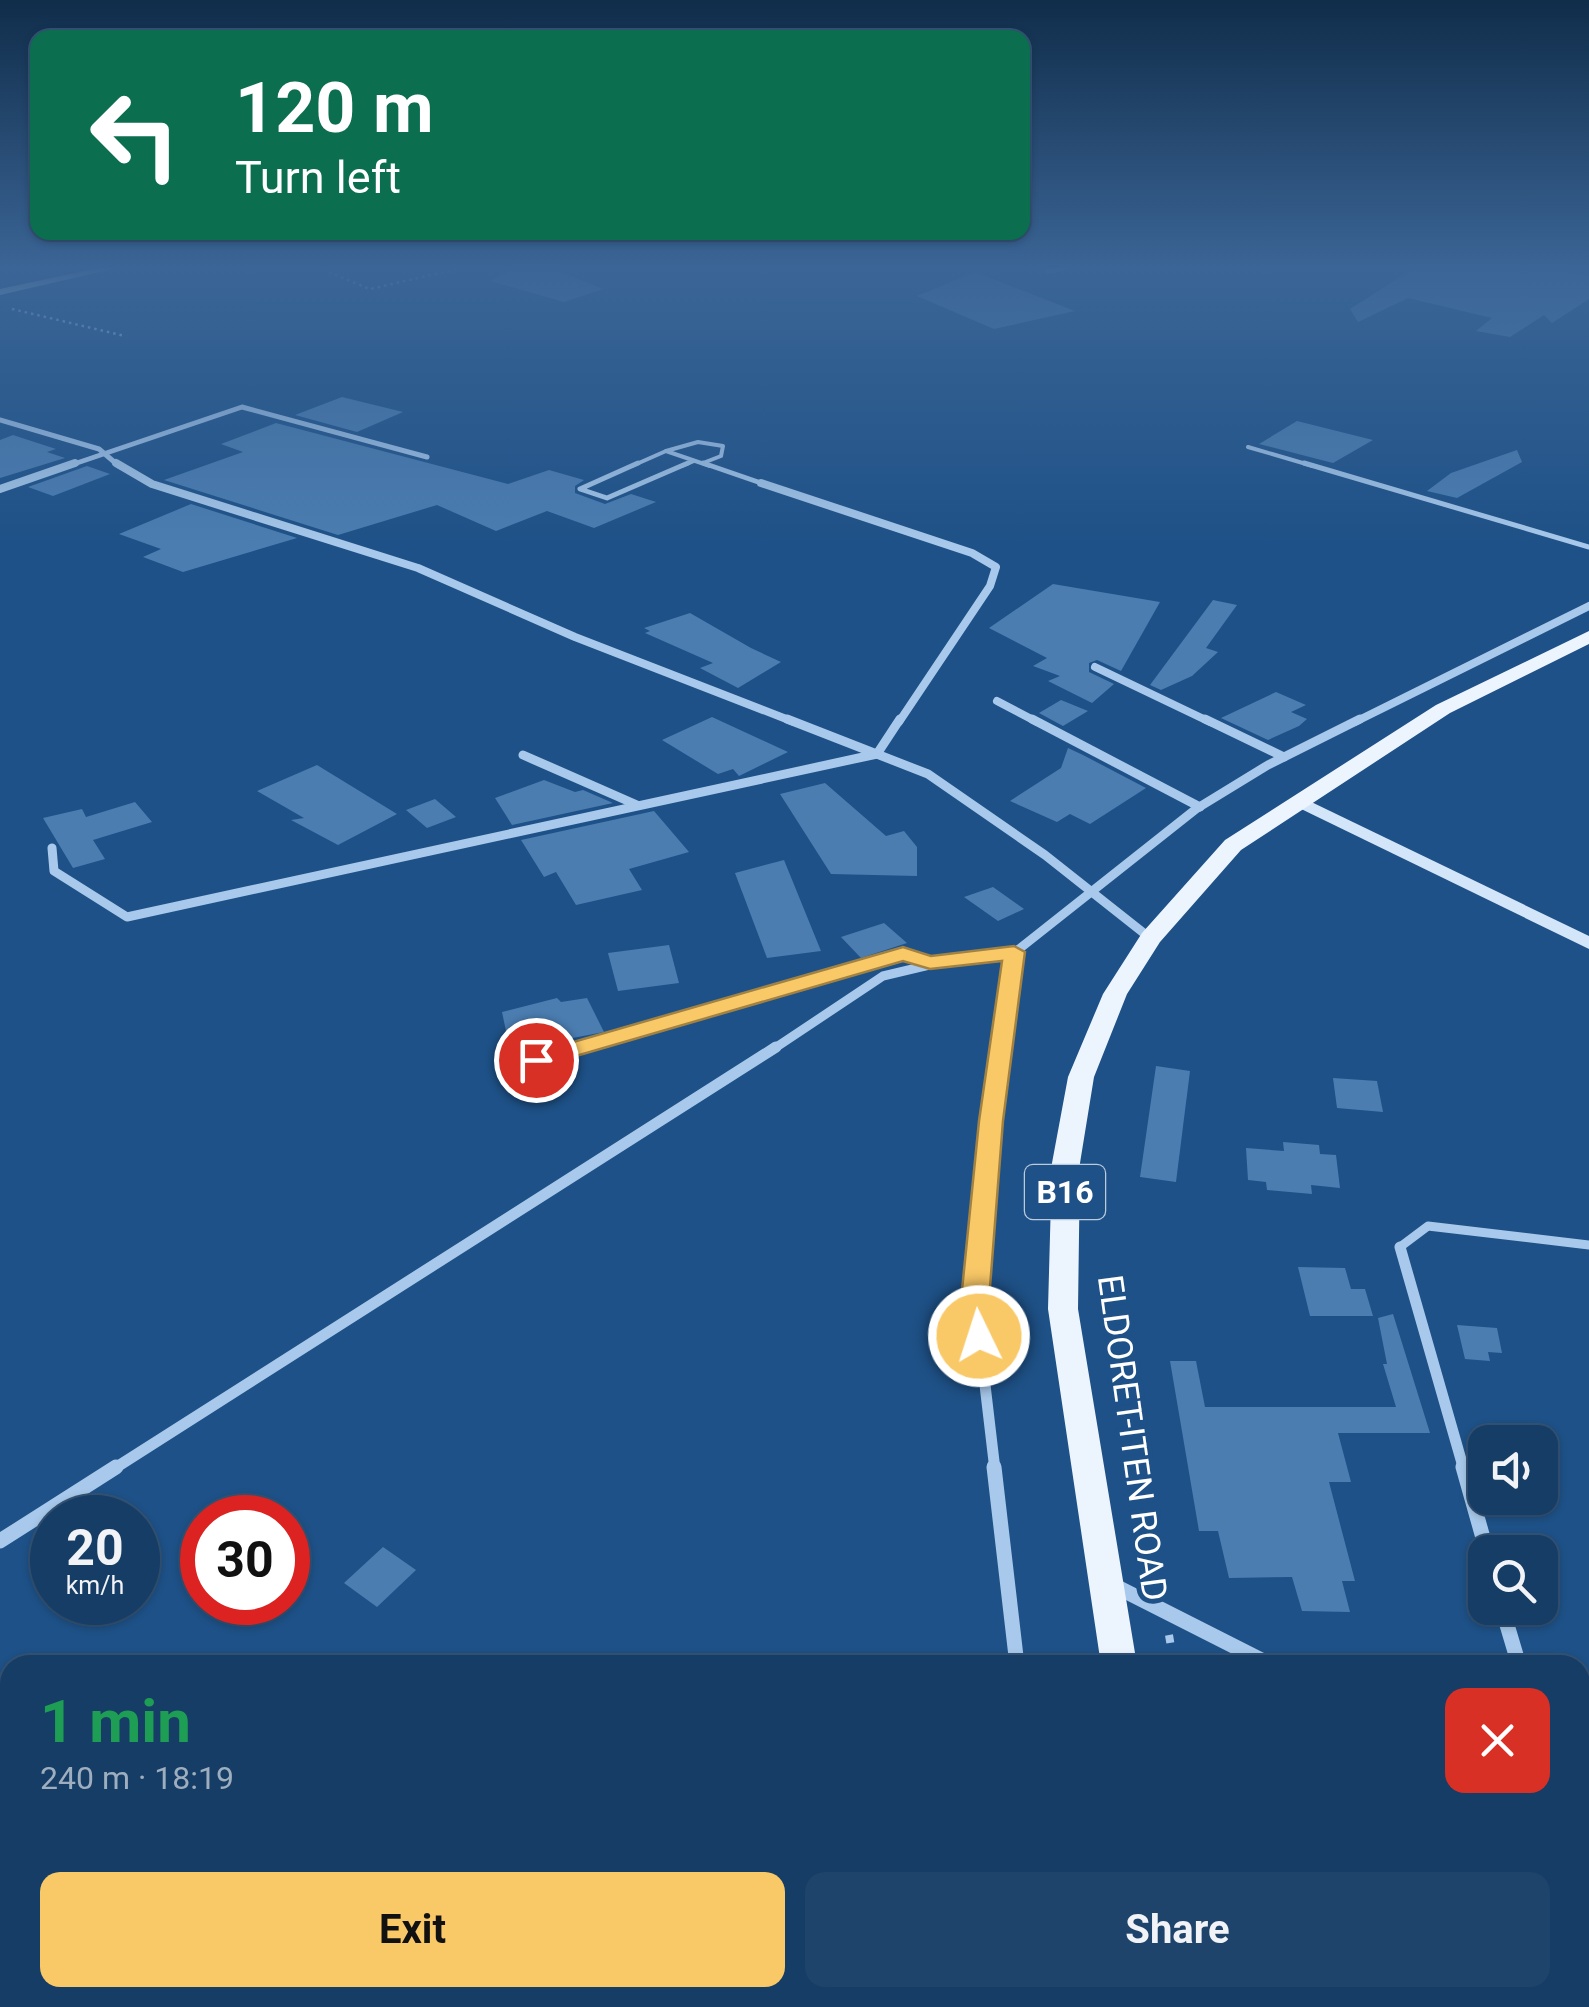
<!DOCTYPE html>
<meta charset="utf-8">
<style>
body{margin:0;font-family:Roboto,sans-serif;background:#1f446b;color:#f1f3f6;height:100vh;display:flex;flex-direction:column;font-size:38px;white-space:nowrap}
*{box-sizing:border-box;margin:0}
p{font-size:32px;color:#9eaebf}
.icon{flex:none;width:55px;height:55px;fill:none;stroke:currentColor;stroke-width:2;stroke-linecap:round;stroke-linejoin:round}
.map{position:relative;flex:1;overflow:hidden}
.side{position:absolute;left:0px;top:1655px;width:1590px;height:352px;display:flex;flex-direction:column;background:#163d65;border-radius:30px 30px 0 0;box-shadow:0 2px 8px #0004,0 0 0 2px #355679}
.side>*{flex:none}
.top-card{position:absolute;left:30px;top:30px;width:1000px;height:210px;border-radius:20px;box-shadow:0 2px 8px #0004,0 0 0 2px #355679;background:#0b6e4f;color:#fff;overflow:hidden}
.controls{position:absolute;left:1468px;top:1425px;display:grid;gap:20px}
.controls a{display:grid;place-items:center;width:90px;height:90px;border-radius:20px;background:#163d65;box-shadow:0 2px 8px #0004,0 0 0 2px #355679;font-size:50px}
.speed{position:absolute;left:30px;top:1495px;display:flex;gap:20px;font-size:50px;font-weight:700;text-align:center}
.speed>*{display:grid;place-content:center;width:130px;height:130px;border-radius:50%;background:#163d65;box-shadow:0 2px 8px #0004,0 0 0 2px #355679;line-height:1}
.speed small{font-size:25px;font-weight:400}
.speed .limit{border:15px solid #d22;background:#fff;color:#111}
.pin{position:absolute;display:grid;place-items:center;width:85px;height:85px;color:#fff;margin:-42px;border:5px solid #fff;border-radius:50%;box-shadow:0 2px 10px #0007}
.me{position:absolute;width:110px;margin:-55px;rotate:356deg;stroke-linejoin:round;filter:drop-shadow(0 0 8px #0008)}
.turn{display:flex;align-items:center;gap:35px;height:210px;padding:0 40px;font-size:45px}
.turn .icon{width:130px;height:130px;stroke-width:2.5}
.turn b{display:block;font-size:70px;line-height:85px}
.round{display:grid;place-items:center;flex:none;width:105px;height:105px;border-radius:20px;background:#1f446b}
.summary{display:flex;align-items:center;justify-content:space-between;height:170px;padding:0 40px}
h1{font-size:60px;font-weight:700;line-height:75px;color:#1e9e55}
.action{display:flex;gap:20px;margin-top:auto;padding:20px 40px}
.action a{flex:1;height:115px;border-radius:20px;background:#f9c867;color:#111;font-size:40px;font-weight:700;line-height:115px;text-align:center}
.action a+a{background:#1f446b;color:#f1f3f6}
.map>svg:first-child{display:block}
.building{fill:#4b7db1}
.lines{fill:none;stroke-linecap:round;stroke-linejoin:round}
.path-far1{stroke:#a8c9eb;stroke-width:2.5;stroke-dasharray:2.5 4;stroke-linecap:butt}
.path{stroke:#a8c9eb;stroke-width:8;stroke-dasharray:8 11;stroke-linecap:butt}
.lane-far3{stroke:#a8c9eb;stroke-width:4}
.lane-far2{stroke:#a8c9eb;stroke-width:5}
.lane-far1{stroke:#a8c9eb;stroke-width:9}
.lane{stroke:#a8c9eb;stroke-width:11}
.street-far4{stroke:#a8c9eb;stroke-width:5}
.street-far3{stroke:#a8c9eb;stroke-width:8}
.street-far2{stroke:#a8c9eb;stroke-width:9}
.street-far1{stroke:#a8c9eb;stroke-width:11}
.street{stroke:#a8c9eb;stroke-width:15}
.secondary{fill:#d3e5f8;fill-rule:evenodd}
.primary{fill:#ecf4fe;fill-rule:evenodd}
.route{fill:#f9c867;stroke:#a28243;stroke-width:2.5}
.labels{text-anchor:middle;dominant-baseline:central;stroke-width:10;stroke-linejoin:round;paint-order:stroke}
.shield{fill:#1e5187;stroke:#bccbdb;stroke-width:2.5}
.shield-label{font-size:32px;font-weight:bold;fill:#fff}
.street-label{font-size:35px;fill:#fff;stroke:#1e5187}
</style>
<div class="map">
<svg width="1589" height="2007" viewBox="0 0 1589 2007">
<rect width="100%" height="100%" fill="#1e5187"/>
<g class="building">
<path d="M519,265H544L603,289L564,302L490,281Z"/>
<path d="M1419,265H1543L1589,276V299L1552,323L1544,315L1510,337L1476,331L1492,318L1408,298L1358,322L1350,309Z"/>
<path d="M975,272L1075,311L994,329L917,296Z"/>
<path d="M342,397L403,412L357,432L295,415Z"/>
<path d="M1297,421L1373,440L1333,463L1259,444Z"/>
<path d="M276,423L508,484L549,470L584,480L575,486V493L605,504L631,494L656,502L594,528L547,511L496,531L437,505L338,535L164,480L243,452L221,444Z"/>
<path d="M13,435L56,449L47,452L65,458L0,478V440Z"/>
<path d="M1517,450L1522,462L1457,498L1427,491L1451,473Z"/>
<path d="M87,466L110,474L53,496L28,487Z"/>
<path d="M191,504L297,538L183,572L143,557L161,549L119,534Z"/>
<path d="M1053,584L1160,602L1121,671L1097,660L1089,663V672L1114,684L1092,703L1048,681L1060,676L1033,666L1047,658L989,628Z"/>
<path d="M1213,600L1237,605L1206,648L1218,652L1192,676L1161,690L1150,685Z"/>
<path d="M690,613L751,648L781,662L738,688L700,668L713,663L645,633L650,631L644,628Z"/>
<path d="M1276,692L1306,705L1291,712L1307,719L1299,726L1268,740L1221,718Z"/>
<path d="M1061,700L1088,711L1063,726L1039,713Z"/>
<path d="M712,717L788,752L739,776L733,769L718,774L662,740Z"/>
<path d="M1068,748L1083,755L1146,788L1090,824L1070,814L1057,822L1010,801L1061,768Z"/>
<path d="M317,765L397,814L338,845L291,820L304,818L257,791Z"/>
<path d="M544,780L575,792L583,790L613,803L512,825L495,798Z"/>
<path d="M825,783L886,836L904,831L917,847V876L831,874L780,794Z"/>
<path d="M435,799L456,817L427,828L406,810Z"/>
<path d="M135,802L152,822L93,840L105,859L73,868L43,818L82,809L86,817Z"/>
<path d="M654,811L689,852L629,869L642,890L576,905L556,872L544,877L521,840Z"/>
<path d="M784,860L821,951L767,958L735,873Z"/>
<path d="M993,887L1024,909L998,921L964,897Z"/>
<path d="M884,923L907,943L861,958L841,937Z"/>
<path d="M669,945L679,983L618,991L608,953Z"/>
<path d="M557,998L561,1002L587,998L604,1032L510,1050L502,1012Z"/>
<path d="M1156,1066L1190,1071L1176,1182L1140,1177Z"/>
<path d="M1333,1078L1377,1081L1383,1112L1337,1108Z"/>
<path d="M1283,1142L1319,1145L1320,1154L1336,1155L1340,1188L1311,1185L1312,1194L1267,1190L1266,1182L1248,1180L1246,1148L1284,1151Z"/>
<path d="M1298,1267L1345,1268L1351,1289H1365L1373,1316H1310Z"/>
<path d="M1393,1314L1430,1433H1338L1351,1482H1329L1355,1581H1342L1350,1612L1302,1611L1292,1577L1229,1578L1218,1531H1199L1170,1361H1196L1205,1407H1396L1383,1364H1387L1378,1318Z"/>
<path d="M1457,1325L1497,1328L1502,1353L1488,1352L1490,1361L1465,1359Z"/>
<path d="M383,1547L416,1570L377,1607L344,1583Z"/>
</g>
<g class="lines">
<g class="path-far1">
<path d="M311,265L370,289L474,265"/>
<path d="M12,309L125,336"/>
</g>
<g class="path">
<path d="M1169,1635L1174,1665"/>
<path d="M1226,1998L1228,2007"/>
</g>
<g class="lane-far3">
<path d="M1248,447L1313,466"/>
<path d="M666,451L698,442L723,446L721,456L703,463"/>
<path d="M632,466L666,451L710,466"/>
<path d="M682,466L694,461"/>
</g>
<g class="lane-far2">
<path d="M638,463L580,489L607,498L688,463"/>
<path d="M703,463L761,483"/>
<path d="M1304,463L1589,547"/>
</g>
<path class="lane-far1" d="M1400,1247L1428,1226L1589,1245"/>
<path class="lane" d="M556,2007L571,1998"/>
<g class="street-far4">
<path d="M1048,271L1078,265"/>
<path d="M0,420L99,449L119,466"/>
<path d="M68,466L242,407L427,457"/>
</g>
<g class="street-far3">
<path d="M116,463L152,484L418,568L575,637L794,722"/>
<path d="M761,483L972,553L996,567L990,586L899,722"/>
<path d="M0,489L75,463"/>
<path d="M1095,667L1210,722"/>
<path d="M997,701L1037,722"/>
<path d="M1355,722L1589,606"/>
</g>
<g class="street-far2">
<path d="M787,719L928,774L1045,855L1150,938"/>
<path d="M1032,719L1200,807"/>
<path d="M1205,719L1284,757"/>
<path d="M523,755L637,805"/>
<path d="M52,848L54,871L127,917L877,754L900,719"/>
<path d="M571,1050L903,954L929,962"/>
<path d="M772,1050L883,976L963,957L1014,953L1196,809L1268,765L1360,719"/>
<path d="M998,1050L1014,953"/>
</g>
<g class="street-far1">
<path d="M536,1060L580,1047"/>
<path d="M1400,1247L1464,1470"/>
<path d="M112,1470L776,1047"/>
<path d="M995,1470L975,1300L998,1047"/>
</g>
<g class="street">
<path d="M994,1467L1017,1665"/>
<path d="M1463,1467L1487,1552"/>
<path d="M0,1541L116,1467"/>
<path d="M1115,1586L1271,1665"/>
<path d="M1502,1608L1519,1665"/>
<path d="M1580,1818L1589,1821"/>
<path d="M1055,1998L1056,2007"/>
</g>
<g class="secondary">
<path d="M112,265H130L0,295V289Z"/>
<path d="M1301,797L1589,936V949L1295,806L1292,802L1295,798Z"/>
</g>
<g class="primary">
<path d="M1589,631V644L1450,713L1241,850L1160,942L1127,994L1094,1077L1080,1163L1078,1309L1137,1665H1101L1048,1309L1052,1163L1068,1077L1103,994L1142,933L1225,840L1436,705Z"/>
<path d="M1150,1998H1192L1193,2007H1151Z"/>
</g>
</g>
<linearGradient id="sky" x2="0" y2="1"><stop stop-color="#102d4a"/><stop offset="0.49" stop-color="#3b6596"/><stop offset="1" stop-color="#3b6596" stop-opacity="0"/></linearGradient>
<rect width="1589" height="546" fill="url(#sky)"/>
<path class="route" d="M1014,946L1025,952L1003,1121L989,1300L993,1336L979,1346L965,1336L961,1300L979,1121L1002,961L930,969L903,961L545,1065L536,1067L525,1060L528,1055L903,947L931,956Z"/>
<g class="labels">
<rect class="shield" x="1025" y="1165" width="80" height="54" rx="8"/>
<g class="shield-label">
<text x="1065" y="1192">B16</text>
</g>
<g class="street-label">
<text transform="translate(1132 1438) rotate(82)">ELDORET-ITEN ROAD</text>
</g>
</g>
</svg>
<div class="controls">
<a><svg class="icon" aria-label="sound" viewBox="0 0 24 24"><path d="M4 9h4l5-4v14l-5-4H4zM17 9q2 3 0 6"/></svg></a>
<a><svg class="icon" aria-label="search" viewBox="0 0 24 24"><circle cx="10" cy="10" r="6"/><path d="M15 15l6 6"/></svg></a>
</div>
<div class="speed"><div>20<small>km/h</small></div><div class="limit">30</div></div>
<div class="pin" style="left:536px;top:1060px;background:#d93025"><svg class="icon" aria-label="arrive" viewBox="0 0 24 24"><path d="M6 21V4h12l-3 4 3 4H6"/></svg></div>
<svg class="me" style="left:979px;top:1336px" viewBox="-20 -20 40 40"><circle r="17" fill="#f9c867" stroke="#fff" stroke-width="3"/><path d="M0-11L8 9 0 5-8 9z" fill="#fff"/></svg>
<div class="top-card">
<div class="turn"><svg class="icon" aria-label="left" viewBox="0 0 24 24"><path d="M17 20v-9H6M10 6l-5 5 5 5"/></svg><div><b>120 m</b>Turn left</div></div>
</div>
<section class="side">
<div class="summary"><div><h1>1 min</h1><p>240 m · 18:19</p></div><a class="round" style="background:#d93025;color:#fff"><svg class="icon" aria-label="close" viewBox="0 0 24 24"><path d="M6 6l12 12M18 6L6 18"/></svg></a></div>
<div class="action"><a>Exit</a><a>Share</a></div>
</section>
</div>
